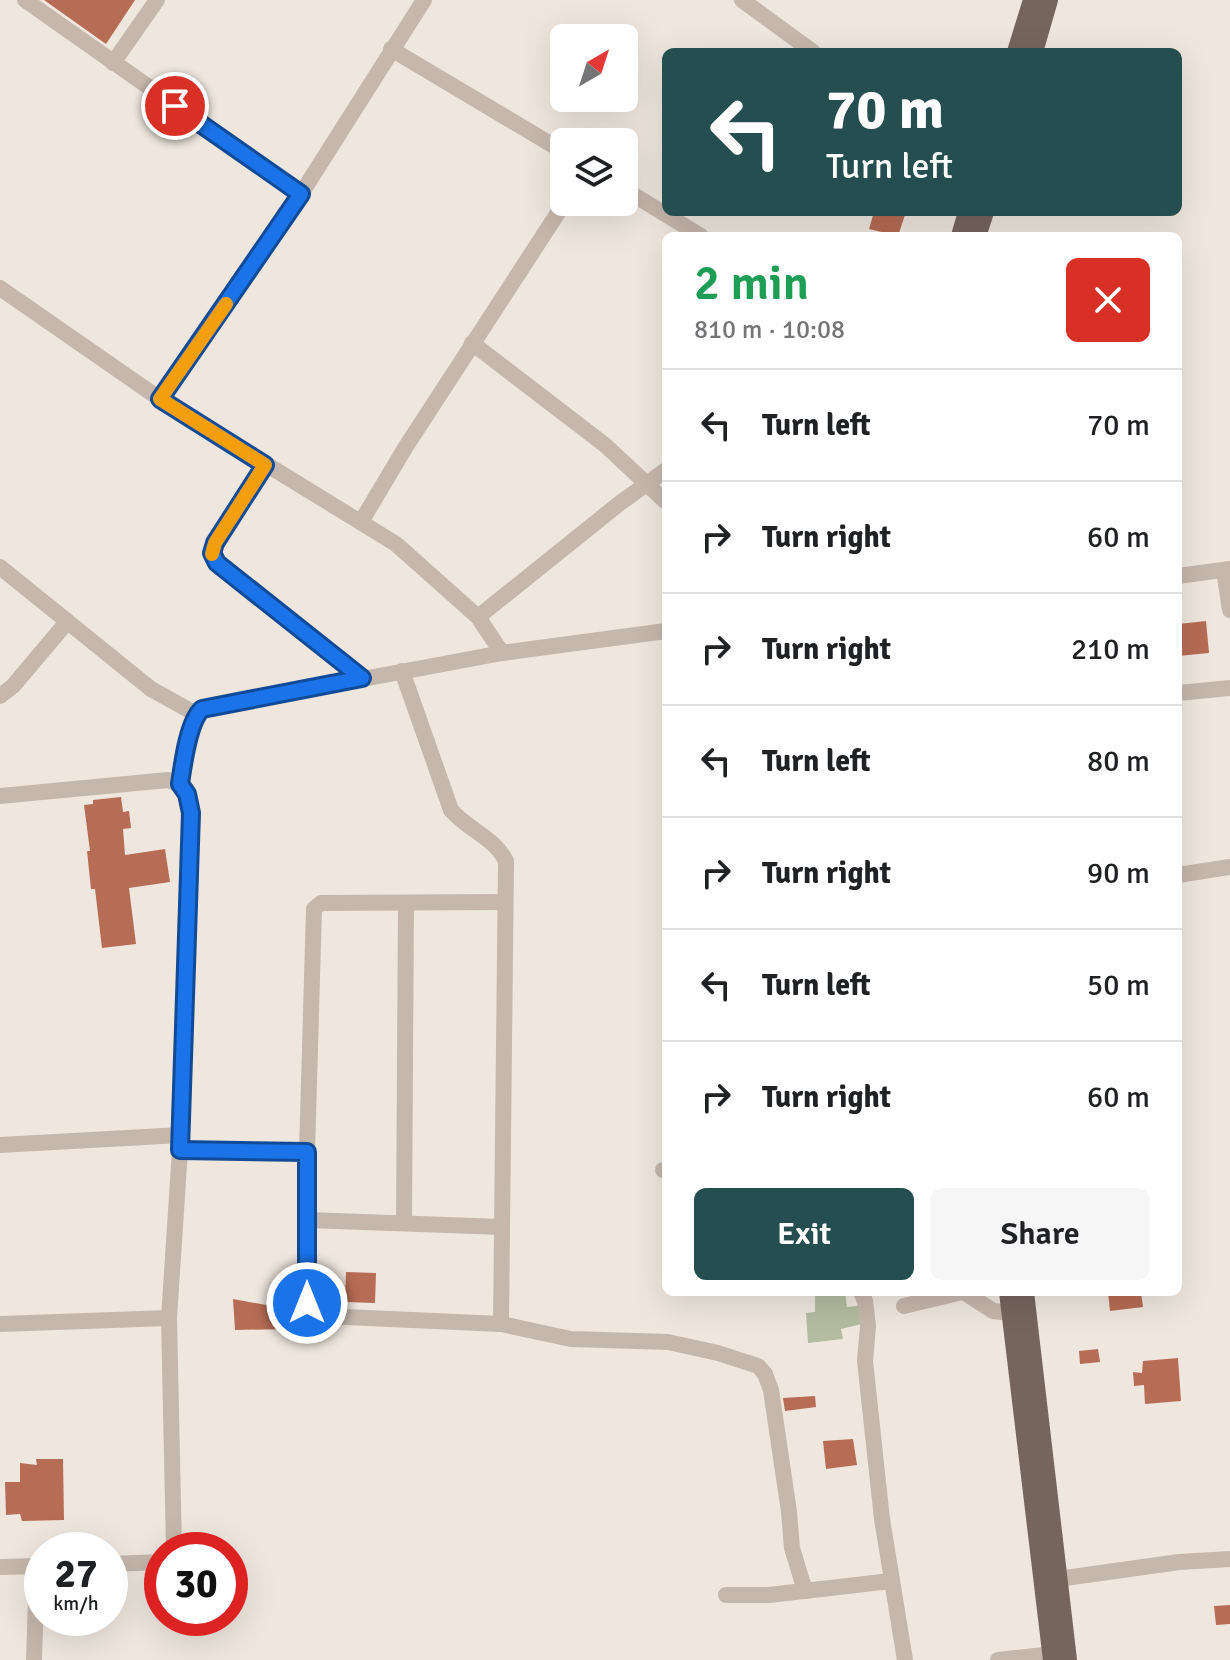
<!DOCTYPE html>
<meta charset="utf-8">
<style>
body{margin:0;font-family:Signika,sans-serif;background:#f6f6f6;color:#202124;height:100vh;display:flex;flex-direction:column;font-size:30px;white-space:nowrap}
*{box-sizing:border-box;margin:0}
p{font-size:26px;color:#757577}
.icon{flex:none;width:44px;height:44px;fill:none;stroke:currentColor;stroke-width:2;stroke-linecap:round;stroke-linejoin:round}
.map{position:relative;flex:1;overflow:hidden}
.panel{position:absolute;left:662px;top:232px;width:520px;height:1064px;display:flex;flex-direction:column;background:#fff;border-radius:12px;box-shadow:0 8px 32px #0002}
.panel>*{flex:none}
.top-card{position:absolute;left:662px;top:48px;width:520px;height:168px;border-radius:12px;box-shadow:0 8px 32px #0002;background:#254e51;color:#fff;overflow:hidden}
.needle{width:52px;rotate:39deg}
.fabs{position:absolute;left:550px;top:24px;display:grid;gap:16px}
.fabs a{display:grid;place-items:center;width:88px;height:88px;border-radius:12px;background:#fff;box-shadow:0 8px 32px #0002;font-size:40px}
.speed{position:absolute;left:24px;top:1532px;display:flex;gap:16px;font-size:40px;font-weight:700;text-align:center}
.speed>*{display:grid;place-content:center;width:104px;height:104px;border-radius:50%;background:#fff;box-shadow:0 8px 32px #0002;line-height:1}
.speed small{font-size:20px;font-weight:400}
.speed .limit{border:12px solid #d22;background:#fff;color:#111}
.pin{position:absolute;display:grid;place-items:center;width:68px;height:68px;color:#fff;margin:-34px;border:4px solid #fff;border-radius:50%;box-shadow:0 2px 8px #0007}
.me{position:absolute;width:88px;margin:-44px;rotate:0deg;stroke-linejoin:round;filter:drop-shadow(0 0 6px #0008)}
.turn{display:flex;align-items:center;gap:28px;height:168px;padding:0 32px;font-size:36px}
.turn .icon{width:104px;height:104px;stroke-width:2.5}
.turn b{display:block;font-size:56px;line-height:68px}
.round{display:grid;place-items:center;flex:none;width:84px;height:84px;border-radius:12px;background:#f6f6f6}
.overview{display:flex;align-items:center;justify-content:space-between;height:136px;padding:0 32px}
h1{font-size:48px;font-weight:600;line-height:60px;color:#1e9e55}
.cta{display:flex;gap:16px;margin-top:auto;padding:16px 32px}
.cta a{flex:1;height:92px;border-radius:12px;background:#254e51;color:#fff;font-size:32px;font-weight:600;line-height:92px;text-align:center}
.cta a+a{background:#f6f6f6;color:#202124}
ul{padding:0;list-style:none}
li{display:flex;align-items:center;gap:24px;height:112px;padding:0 32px;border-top:2px solid #e0e0e0}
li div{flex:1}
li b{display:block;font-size:30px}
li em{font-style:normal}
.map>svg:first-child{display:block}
.green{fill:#b3bca0}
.building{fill:#b66c55}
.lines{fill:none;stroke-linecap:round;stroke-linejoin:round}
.minor{stroke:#c6b7ac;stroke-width:16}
.major{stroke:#75655d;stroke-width:20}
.route-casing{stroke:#114b97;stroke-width:20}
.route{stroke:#1a73e8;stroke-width:14}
.slow{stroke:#f59e0b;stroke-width:14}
</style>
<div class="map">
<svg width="1230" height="1660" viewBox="0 0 1230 1660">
<rect width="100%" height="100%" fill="#efe7de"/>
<path class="green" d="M815,1292H845L847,1307L865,1305L866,1323L841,1329L843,1339L808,1343L806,1313L815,1312Z"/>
<g class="building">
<path d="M44,0H135L106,44Z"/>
<path d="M874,212H906L898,236L869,229Z"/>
<path d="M1206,621L1209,653L1178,656V624Z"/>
<path d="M121,797L123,812L129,811L131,828L123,829L125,855L165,849L170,882L129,888L136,944L102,948L95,889H91L87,851H90L84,805L93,804V800Z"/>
<path d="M346,1272L376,1273L375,1303L345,1302Z"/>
<path d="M1108,1292H1141L1143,1307L1110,1311Z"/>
<path d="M233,1299L288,1309L290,1329L235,1330Z"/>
<path d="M1098,1349L1100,1362L1080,1364L1079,1351Z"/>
<path d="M1178,1358L1181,1401L1145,1404L1144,1385L1134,1386L1133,1372L1142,1373L1143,1361Z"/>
<path d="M815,1396L816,1407L785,1411L783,1398Z"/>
<path d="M853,1439L857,1465L826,1469L823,1441Z"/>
<path d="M36,1459H63L64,1520L22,1521L20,1514L6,1515L5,1482H20V1463L37,1465Z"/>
<path d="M1230,1605V1624L1216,1625L1214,1606Z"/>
</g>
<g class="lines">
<g class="minor">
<path d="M25,0L301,194"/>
<path d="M742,0L813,52"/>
<path d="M391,49L564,152"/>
<path d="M113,63L157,0"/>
<path d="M624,189L701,236"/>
<path d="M0,288L160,399L396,544L478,617L502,653"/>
<path d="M472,343L605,445L666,502"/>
<path d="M160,399L301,194L424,0"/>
<path d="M265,465L215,543L212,553L217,563L362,678"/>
<path d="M361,522L405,448L565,202"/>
<path d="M0,567L151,689L196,714"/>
<path d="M1224,570L1230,610"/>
<path d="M1178,576L1230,569"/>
<path d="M478,617L620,503L666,470"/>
<path d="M402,671L451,810C468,830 494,837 506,861L501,1324"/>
<path d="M1178,693L1230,688"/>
<path d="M0,696L13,686L67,622"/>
<path d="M180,784C183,764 187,722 202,709L502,653L666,631"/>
<path d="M0,796L168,780C188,787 187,794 191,813L181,1135L169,1318L174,1550"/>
<path d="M1178,875L1230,867"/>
<path d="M505,902L321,903L314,909L307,1152V1303L312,1312L323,1316L501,1324L571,1339L668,1342L718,1353L758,1366L765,1374L771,1390L789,1512L792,1548L805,1591"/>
<path d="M0,1145L181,1135"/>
<path d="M180,1150L307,1152"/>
<path d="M663,1170H666"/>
<path d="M307,1220L502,1227"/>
<path d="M404,1223L406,903"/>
<path d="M861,1292L865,1301L868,1326L865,1361L882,1519L905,1660"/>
<path d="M964,1292L993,1311L1011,1313"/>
<path d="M904,1306L962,1292"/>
<path d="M0,1324L169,1318"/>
<path d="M110,1564L162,1562"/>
<path d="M0,1567L42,1566"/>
<path d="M1058,1579L1179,1562L1230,1559"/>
<path d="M726,1595H769L891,1581"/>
<path d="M34,1660L37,1566"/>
<path d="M998,1660L1053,1654"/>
</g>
<g class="major">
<path d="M1017,52L1033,0"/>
<path d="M1033,52L1048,0"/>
<path d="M961,236L968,212"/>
<path d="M976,236L984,212"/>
<path d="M1009,1292L1053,1660"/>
<path d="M1024,1292L1067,1660"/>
</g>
</g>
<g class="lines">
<defs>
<path id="route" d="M175,106L301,194L160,399L265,465L215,543L212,553L217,563L362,678L202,709C188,722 183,764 180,784L187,794L191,813L180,1150L307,1152V1303"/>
</defs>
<use href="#route" class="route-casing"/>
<use href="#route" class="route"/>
<path class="slow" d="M212,554L215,543L265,465L160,399L226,304"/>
</g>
</svg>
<div class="fabs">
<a><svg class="needle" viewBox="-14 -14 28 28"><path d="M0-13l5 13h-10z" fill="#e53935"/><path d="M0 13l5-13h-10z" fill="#757577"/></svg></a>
<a><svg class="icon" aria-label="layers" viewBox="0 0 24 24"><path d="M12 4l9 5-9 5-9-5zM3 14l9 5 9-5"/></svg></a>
</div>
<div class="speed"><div>27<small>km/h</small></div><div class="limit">30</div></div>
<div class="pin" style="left:175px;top:106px;background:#d93025"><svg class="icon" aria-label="arrive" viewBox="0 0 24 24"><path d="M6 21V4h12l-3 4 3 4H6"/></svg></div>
<svg class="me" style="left:307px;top:1303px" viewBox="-20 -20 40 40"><circle r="17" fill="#1a73e8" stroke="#fff" stroke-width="3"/><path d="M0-11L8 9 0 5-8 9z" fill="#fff"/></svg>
<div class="top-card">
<div class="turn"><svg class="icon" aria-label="left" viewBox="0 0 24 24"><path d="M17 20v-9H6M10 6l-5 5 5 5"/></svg><div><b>70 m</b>Turn left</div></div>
</div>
<section class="panel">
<div class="overview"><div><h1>2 min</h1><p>810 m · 10:08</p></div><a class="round" style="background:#d93025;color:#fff"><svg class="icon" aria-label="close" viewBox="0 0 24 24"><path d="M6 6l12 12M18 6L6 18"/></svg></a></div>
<ul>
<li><svg class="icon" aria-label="left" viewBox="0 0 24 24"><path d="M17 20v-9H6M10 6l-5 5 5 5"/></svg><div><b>Turn left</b></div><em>70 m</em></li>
<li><svg class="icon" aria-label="right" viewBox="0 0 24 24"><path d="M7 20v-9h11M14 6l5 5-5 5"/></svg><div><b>Turn right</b></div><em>60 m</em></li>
<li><svg class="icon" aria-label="right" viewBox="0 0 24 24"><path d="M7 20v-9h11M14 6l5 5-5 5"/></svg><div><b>Turn right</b></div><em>210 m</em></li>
<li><svg class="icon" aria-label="left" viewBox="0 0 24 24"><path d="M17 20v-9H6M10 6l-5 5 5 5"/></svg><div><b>Turn left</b></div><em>80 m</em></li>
<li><svg class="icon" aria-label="right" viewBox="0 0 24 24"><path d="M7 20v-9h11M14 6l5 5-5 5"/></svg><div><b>Turn right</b></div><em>90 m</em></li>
<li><svg class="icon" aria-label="left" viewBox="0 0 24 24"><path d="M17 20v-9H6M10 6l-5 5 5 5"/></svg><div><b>Turn left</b></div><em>50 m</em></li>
<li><svg class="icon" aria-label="right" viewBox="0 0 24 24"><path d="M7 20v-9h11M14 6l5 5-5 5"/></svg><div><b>Turn right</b></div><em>60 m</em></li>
</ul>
<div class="cta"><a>Exit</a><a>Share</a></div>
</section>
</div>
